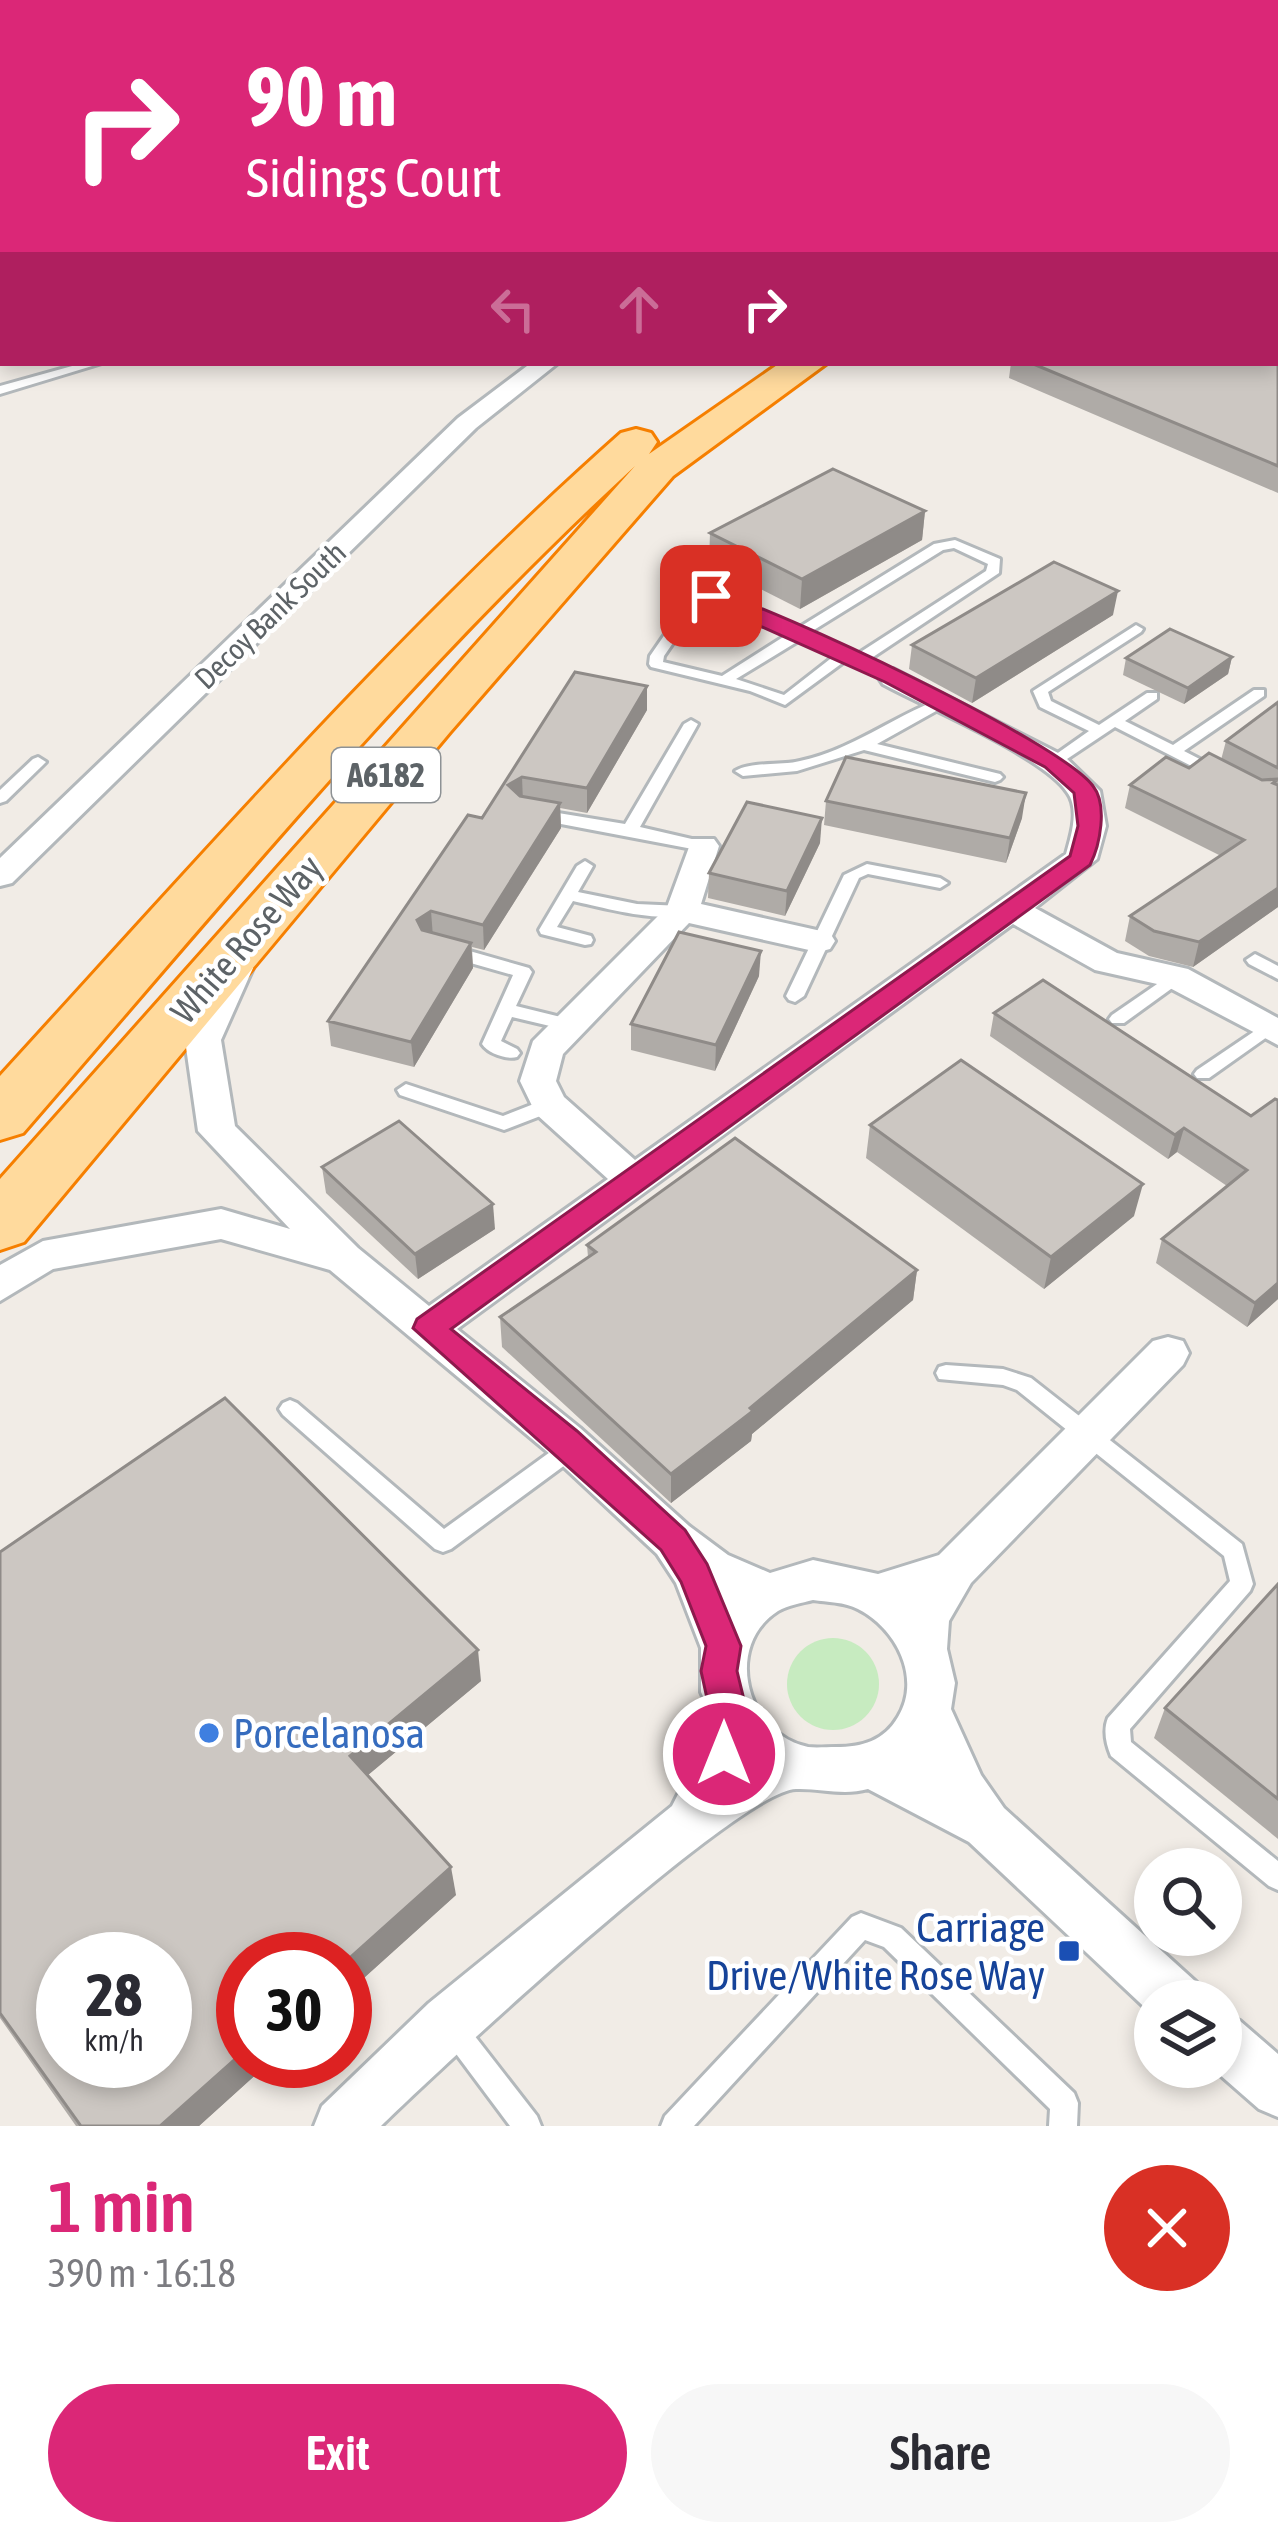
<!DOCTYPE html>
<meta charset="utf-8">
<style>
body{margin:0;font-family:"Asap Condensed",sans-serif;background:#f7f7f7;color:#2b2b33;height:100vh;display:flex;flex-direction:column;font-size:45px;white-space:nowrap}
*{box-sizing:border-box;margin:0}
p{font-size:39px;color:#7c7c81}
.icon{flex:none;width:66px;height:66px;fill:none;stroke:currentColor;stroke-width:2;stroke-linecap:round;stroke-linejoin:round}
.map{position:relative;height:2126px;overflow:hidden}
.panel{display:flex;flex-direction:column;background:#fff;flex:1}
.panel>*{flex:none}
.banner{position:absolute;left:0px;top:0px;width:1278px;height:366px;box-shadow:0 6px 18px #0003;background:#db2777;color:#fff;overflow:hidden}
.tools{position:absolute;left:1134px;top:1848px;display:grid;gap:24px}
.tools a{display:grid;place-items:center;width:108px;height:108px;border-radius:50%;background:#fff;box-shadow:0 6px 18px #0003;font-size:60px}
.speed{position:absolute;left:36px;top:1932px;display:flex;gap:24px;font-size:60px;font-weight:700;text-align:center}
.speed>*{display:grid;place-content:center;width:156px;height:156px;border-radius:50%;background:#fff;box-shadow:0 6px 18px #0003;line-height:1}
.speed small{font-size:30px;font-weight:400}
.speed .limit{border:18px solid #d22;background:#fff;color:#111}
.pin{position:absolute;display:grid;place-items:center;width:102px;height:102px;color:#fff;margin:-51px;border-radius:24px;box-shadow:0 6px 18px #0006}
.me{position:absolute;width:132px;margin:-66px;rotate:0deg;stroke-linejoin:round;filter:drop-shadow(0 0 9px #0008)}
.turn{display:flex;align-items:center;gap:42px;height:252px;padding:0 48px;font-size:54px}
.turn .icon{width:156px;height:156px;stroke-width:2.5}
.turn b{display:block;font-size:84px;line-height:102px}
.lanes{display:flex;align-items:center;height:114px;padding:0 48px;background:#0003;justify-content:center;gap:60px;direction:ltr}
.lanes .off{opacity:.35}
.round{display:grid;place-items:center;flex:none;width:126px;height:126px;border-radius:63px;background:#f7f7f7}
.headline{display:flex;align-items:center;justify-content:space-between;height:204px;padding:0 48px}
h1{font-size:72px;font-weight:600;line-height:90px;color:#db2777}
.cta{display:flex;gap:24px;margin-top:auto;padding:24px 48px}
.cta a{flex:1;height:138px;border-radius:72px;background:#db2777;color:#fff;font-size:48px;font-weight:600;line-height:138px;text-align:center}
.cta a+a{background:#f7f7f7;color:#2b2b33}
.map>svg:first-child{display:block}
.green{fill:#c7ebc0}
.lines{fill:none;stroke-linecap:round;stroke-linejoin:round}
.service-casing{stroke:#b3b8bb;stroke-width:6}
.minor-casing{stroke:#b3b8bb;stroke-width:6}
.trunk-casing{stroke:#f67f00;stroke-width:6}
.service{fill:#fff;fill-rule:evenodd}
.minor{fill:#fff;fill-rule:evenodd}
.trunk{fill:#ffda9d;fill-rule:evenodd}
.rail{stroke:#b5b6b7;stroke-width:4.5;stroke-dasharray:1.5 8;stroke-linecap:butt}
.wall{fill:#afaba7}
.shaded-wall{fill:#8f8b88}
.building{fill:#ccc7c2;stroke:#8f8b88;stroke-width:3;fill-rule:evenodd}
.route{fill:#db2777;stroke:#8e194d;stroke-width:3}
.shop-dot{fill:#3f7fe0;stroke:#fff;stroke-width:4.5}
.transit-dot{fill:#1a4fb4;stroke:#fff;stroke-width:4.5}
.labels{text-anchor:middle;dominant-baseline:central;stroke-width:9;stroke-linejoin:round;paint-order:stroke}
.far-street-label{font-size:30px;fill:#5d6367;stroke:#fff}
.shield{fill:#fff;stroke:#8e9295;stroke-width:3}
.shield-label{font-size:33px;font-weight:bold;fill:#5d6367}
.street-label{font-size:36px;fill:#5d6367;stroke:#fff}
.near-shop-label{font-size:42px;fill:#366cbe;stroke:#fff;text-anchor:start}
.near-transit-label{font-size:42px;fill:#164399;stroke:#fff;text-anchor:end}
</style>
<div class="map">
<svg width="1278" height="2126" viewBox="0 0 1278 2126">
<rect width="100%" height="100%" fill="#f1ece6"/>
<circle class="green" cx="833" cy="1684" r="46"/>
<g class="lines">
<defs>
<g id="service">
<rect x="0" y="341" width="3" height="7"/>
<path d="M83,363H102L0,394V386Z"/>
<path d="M955,540L1000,559L999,573L867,661L898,675V681H888L845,661L785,705L750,691L651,667L649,664L650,656L692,595H727L798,628L934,544ZM954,548L988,564L986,571L856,655L809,633L943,550ZM701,602H720L788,634L722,676L663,662L664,656ZM800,640L834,656L784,695L736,679Z"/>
<path d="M1136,625L1143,629L1141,632L1048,692L1051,701L1099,725L1147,693H1157V699L1125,721L1173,745L1254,690H1264V696L1184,751L1221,770V776H1211L1115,727L1058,765L1053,767L1045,762L1089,731L1040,707L1033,691Z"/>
<path d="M940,699L945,700V706L877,744L1000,774L1003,777L1000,780L995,782L864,750L797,771L743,776L735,771C752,761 780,766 800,761C852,750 892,717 940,699Z"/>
<path d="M691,720L698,724L640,827L709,843L711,846L709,849L703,851L540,820L532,815L540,810L625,824L684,724Z"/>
<path d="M38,757L46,762L43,765L6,801L0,803V790L33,759Z"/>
<path d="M585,861L593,866L578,892L637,904L682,906L690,911C667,926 601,907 573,901L557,927L591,936L593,940L591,944L585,945L541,934L539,930L577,866Z"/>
<path d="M867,864L940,878L948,883L940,888L868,874L859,878L804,996L795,1002L789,1000L786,996L844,875Z"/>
<path d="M452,946L529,968L532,972L516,1006L577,1021L580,1025L577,1029L571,1031L512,1017L501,1041L517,1049L520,1053L517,1057C506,1060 488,1053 482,1044L513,975L446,956L444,952Z"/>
<path d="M1255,954L1278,966V979L1249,964L1246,960Z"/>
<path d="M1176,971L1185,977L1182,981L1124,1023H1112L1109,1019L1112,1015Z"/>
<path d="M1268,1022L1274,1024L1277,1028L1274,1032L1209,1078H1197L1194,1074L1197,1070Z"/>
<path d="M406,1084L503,1116L549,1098L558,1105L556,1110L504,1130L400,1095L397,1090Z"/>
<path d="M946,1365L1003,1369L1031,1378L1242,1544L1253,1584L1250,1591L1130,1729L1131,1742L1278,1861V1890L1269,1886L1111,1756C1106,1744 1103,1730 1108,1718L1230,1581L1224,1556L1017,1390L1003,1385L939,1379L936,1373L939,1367Z"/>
<path d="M290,1400L297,1403L444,1529L564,1442L572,1439L580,1442L583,1448L580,1454L451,1549L443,1552L435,1549L283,1415L279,1409L283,1403Z"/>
<path d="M861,1913L901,1928L1074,2093L1078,2103L1077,2126H1049L1050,2109L884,1947L865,1940L694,2126H661L665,2116L852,1917Z"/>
<path d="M451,2013L460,2017L537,2116L541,2126H510L442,2035L438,2026L442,2017Z"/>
</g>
<g id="minor">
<path d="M1190,0H1209L1211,3H1192Z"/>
<path d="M1275,44L1278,45V56L1275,55Z"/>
<rect x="1275" y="102" width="3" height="12"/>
<path d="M531,363H558L476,428L12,883L0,886V858L458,418Z"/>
<path d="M893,669L1064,756L1100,791L1106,826L1097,859L1035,908L1117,953L1188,969L1278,1018V1045L1166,986L1095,970L1013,924L457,1329L580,1428L689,1526L728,1555L770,1573L813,1560L878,1574L939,1555L1153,1341L1168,1337L1183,1341L1189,1353L1183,1365L971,1583L949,1621L947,1649L955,1683L951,1709L981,1775L1004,1808L1196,1982L1204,2001H1155V2017L969,1842L868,1789C843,1796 820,1788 796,1789C738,1791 436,2072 381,2126H314L322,2106L429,2003L672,1806L700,1751L707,1705L701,1692V1648L676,1583L657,1554L550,1454L330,1270L221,1239L53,1269L0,1301V1265L43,1241L221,1209L290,1229L198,1131L185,1040L219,968L224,960H248L253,968L221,1040L235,1126L358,1248L429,1306L608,1179L536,1114L520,1081L533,1041L667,907L692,839H714L719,846L701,904L830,933L835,941L830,949L818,952L689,923L563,1054L556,1081L564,1097L635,1160L1066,854C1071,836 1080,809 1067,792C1043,756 925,707 883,684L879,678ZM813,1600C827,1602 845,1602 858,1609C896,1628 922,1678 898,1717C884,1741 862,1747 836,1747C827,1747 816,1748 808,1747C746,1734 723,1646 778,1611C788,1605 802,1603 813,1600Z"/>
<path d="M1221,2013L1240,2021L1278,2054V2117L1259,2109L1211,2067H1221Z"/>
</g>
<g id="trunk">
<path d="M1278,123V144L1275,145V124Z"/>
<path d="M780,363H827L673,476L450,732L24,1242L0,1250V1179L635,466C412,671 221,905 23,1133L0,1140V1076C202,855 397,632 621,433L636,429L651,433L657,442L649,454Z"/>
</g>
</defs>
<use href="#service" class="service-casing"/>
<use href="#minor" class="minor-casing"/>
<use href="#trunk" class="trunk-casing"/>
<use href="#service" class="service"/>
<use href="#minor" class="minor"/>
<use href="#trunk" class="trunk"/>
<g class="rail">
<path d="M43,3L50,0"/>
<path d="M79,3L87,0"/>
</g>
</g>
<g class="wall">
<path d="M291,0H540L531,3H281Z"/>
<path d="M1278,248V493L1009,378L1011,363H1275Z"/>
<path d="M925,511L922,540L800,609L709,563L710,533Z"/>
<path d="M1113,615L972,703L909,669L912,645Z"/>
<path d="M1232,657L1228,674L1184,704L1123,675L1126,658Z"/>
<path d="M575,672L647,686V710L587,813L560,808L561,828L484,950L472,947L473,968L414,1067L331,1046L328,1021L482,818Z"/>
<path d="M1278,702V907L1193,967L1149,956L1125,941L1130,916L1221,856L1125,808L1130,785L1221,760L1226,741Z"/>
<path d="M826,801L1022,818L1006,863L824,825Z"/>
<path d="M820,843L785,916L708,898L709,873Z"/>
<path d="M759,976L715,1071L631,1050V1024Z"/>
<path d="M994,1013L1251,1116L1278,1299L1247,1327L1156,1263L1162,1239L1227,1186L1177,1152L1168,1159L990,1036Z"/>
<path d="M870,1125L1134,1216L1044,1289L866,1158Z"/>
<path d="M322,1167L495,1229L418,1279L326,1193Z"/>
<path d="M587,1245L917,1270L913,1300L752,1434L751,1441L671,1503L502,1347L500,1317L588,1257Z"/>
<path d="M0,1552L481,1681L368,1775L456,1895L345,1995V1959L271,2061L199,2126H76L0,2018Z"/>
<path d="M1278,1584V1839L1154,1738L1165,1708Z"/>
</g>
<g class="shaded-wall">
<path d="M427,0H454V3H418Z"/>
<path d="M488,0H540L531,3H485Z"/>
<path d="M925,511L922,540L800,609L802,579Z"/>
<path d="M1118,591L1113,615L972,703L976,678Z"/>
<path d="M1232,657L1228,674L1184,704L1188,688Z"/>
<path d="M647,686V710L587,813V788Z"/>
<path d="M522,777L523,802L508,785Z"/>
<path d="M1026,793L1022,818L1006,863L1010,838Z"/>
<path d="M560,803L561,828L484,950L483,925Z"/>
<path d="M822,818L820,843L785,916L787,891Z"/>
<path d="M1278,888V907L1193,967L1199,942Z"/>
<path d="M431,911L433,937L420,945L417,920Z"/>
<path d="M471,943L473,968L414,1067L411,1042Z"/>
<path d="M761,951L759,976L715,1071L716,1045Z"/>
<path d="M1184,1128L1177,1152L1168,1159L1175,1135Z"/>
<path d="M1143,1184L1134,1216L1044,1289L1051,1257Z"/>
<path d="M493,1204L495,1229L418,1279L415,1254Z"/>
<path d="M917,1270L913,1300L752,1434L751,1441L671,1503V1474Z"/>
<path d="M1278,1283V1299L1247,1327L1255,1303Z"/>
<path d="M478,1650L481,1681L356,1785L350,1756Z"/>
<path d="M451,1867L456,1895L345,1995V1962Z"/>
<path d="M243,2052V2061H271L199,2126H160Z"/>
</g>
<g class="building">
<path d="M291,0H427L418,3H281Z"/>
<path d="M1275,247L1278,248V466L1031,363H1275Z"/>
<path d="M833,469L925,511L802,579L710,533Z"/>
<path d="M1054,562L1118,591L976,678L912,645Z"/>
<path d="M1170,629L1232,657L1188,688L1126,658Z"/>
<path d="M575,672L647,686L587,788L522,777L508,785L520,796L560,803L483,925L431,911L417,920L422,930L471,943L411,1042L328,1021L468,815L482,818Z"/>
<path d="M1278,702V768L1226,741Z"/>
<path d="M1209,753L1262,780L1278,779L1273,783L1278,785V888L1199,942L1154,931L1130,916L1244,840L1130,785L1166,757L1189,768Z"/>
<path d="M846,757L1026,793L1010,838L826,801Z"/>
<path d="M747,802L822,818L787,891L709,873Z"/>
<path d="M679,932L761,951L716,1045L631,1024Z"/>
<path d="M1043,980L1251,1116L1275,1099L1278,1100V1283L1255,1303L1162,1239L1247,1170L1184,1128L1175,1135L994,1013Z"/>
<path d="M961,1060L1143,1184L1051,1257L870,1125Z"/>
<path d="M399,1121L493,1204L415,1254L322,1167Z"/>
<path d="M735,1138L917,1270L750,1408L753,1411L671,1474L500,1317L596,1252L587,1245Z"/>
<path d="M225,1398L478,1650L350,1756L451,1867L345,1962V1959H243V2052L160,2126H81L0,2013V1552ZM63,1959H165V2061H63Z"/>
<path d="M1278,1584V1799L1165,1708Z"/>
</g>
<path class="route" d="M711,590C773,607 1060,741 1093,786C1108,805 1100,845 1090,865L451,1329L577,1431L685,1530L707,1564L741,1646L737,1671L747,1712L737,1766L724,1771L711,1766L705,1754L710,1712L701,1671L706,1646L681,1582L661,1550L413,1328L417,1319L1070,856L1078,826L1074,793L1045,767L885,682L704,601L701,596Z"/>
<circle class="shop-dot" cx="209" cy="1733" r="12"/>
<rect class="transit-dot" x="1057" y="1939" width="24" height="24" rx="6"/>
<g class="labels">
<g class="far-street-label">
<text transform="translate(270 615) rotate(-44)">Decoy Bank South</text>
</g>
<rect class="shield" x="332" y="748" width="108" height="54" rx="9"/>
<g class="shield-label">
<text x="386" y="775">A6182</text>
</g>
<g class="street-label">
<text transform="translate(246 939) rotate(-49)">White Rose Way</text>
</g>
<g class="near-shop-label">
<text x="233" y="1733">Porcelanosa</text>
</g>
<g class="near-transit-label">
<text x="1045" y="1927">Carriage<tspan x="1045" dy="48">Drive/White Rose Way</tspan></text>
</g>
</g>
</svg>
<div class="tools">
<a><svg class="icon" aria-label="search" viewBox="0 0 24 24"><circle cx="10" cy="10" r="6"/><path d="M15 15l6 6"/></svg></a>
<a><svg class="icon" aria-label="layers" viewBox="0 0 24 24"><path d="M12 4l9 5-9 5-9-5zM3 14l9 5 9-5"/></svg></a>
</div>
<div class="speed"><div>28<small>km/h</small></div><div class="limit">30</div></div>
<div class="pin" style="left:711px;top:596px;background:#d93025"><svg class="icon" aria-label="arrive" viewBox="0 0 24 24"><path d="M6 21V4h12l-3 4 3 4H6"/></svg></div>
<svg class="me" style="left:724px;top:1754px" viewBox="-20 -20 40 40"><circle r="17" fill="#db2777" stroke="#fff" stroke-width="3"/><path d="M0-11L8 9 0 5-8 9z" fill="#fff"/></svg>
<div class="banner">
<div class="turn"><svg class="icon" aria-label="right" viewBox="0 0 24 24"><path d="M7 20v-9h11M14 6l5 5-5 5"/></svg><div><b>90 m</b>Sidings Court</div></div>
<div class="lanes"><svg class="icon off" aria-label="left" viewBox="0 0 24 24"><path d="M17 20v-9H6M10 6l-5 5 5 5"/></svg><svg class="icon off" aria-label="ahead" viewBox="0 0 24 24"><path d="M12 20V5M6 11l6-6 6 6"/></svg><svg class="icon" aria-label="right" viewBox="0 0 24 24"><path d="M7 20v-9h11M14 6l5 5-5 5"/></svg></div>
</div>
</div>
<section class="panel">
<div class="headline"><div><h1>1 min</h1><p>390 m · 16:18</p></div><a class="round" style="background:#d93025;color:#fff"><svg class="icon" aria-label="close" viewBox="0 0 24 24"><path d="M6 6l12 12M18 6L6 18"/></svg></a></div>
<div class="cta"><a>Exit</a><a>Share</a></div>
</section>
